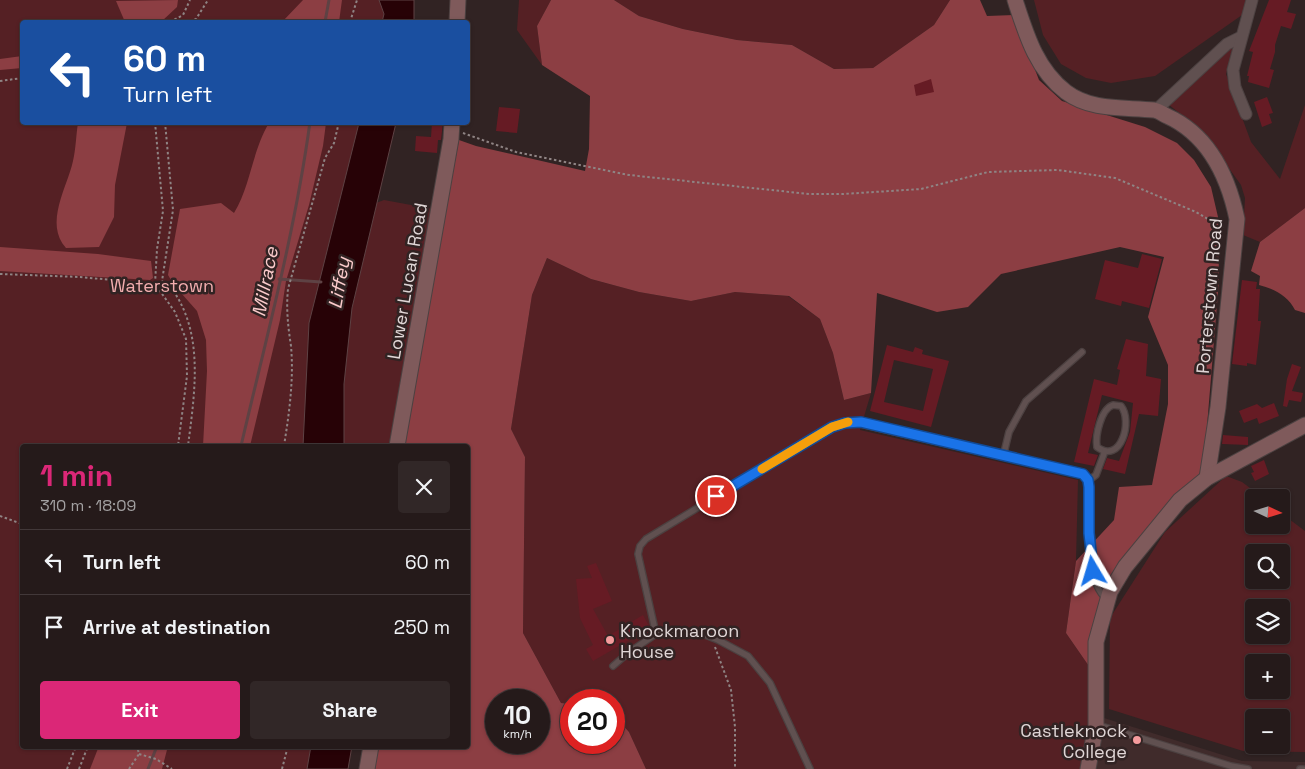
<!DOCTYPE html>
<meta charset="utf-8">
<style>
body{margin:0;font-family:"Space Grotesk",sans-serif;background:#312727;color:#f1f3f6;height:100vh;display:flex;flex-direction:column;font-size:19px;white-space:nowrap}
*{box-sizing:border-box;margin:0}
p{font-size:16px;color:#a3a1a2}
.icon{flex:none;width:28px;height:28px;fill:none;stroke:currentColor;stroke-width:2;stroke-linecap:round;stroke-linejoin:round}
.map{position:relative;flex:1;overflow:hidden}
.panel{position:absolute;left:20px;top:444px;width:450px;height:305px;display:flex;flex-direction:column;background:#251a1a;border-radius:5px;box-shadow:0 1px 4px #0004,0 0 0 1px #423839}
.panel>*{flex:none}
.banner{position:absolute;left:20px;top:20px;width:450px;height:105px;border-radius:5px;box-shadow:0 1px 4px #0004,0 0 0 1px #423839;background:#1a4fa0;color:#fff;overflow:hidden}
.needle{width:32px;rotate:94deg}
.buttons{position:absolute;left:1245px;top:489px;display:grid;gap:10px}
.buttons a{display:grid;place-items:center;width:45px;height:45px;border-radius:5px;background:#251a1a;box-shadow:0 1px 4px #0004,0 0 0 1px #423839;font-size:25px}
.speed{position:absolute;left:485px;top:689px;display:flex;gap:10px;font-size:25px;font-weight:700;text-align:center}
.speed>*{display:grid;place-content:center;width:65px;height:65px;border-radius:50%;background:#251a1a;box-shadow:0 1px 4px #0004,0 0 0 1px #423839;line-height:1}
.speed small{font-size:12px;font-weight:400}
.speed .limit{border:8px solid #d22;background:#fff;color:#111}
.pin{position:absolute;display:grid;place-items:center;width:42px;height:42px;color:#fff;margin:-21px;border:2px solid #fff;border-radius:50%;box-shadow:0 1px 5px #0007}
.me{position:absolute;width:55px;margin:-28px;rotate:353deg;stroke-linejoin:round;filter:drop-shadow(0 0 4px #0008)}
.turn{display:flex;align-items:center;gap:18px;height:105px;padding:0 20px;font-size:22px}
.turn .icon{width:65px;height:65px;stroke-width:2.5}
.turn b{display:block;font-size:35px;line-height:42px}
.round{display:grid;place-items:center;flex:none;width:52px;height:52px;border-radius:5px;background:#312727}
.head{display:flex;align-items:center;justify-content:space-between;height:85px;padding:0 20px}
h1{font-size:30px;font-weight:800;line-height:38px;color:#db2777}
.button{display:flex;gap:10px;margin-top:auto;padding:10px 20px}
.button a{flex:1;height:58px;border-radius:5px;background:#db2777;color:#fff;font-size:20px;font-weight:800;line-height:58px;text-align:center}
.button a+a{background:#312727;color:#f1f3f6}
ul{padding:0;list-style:none}
li{display:flex;align-items:center;gap:15px;height:65px;padding:0 20px;border-top:1px solid #423839}
li div{flex:1}
li b{display:block;font-size:19px}
li em{font-style:normal}
.map>svg:first-child{display:block}
.built{fill:#402b2b}
.green{fill:#552024;fill-rule:evenodd}
.forest{fill:#8c3e43;fill-rule:evenodd}
.water{fill:#270206;stroke:#5e4244}
.lines{fill:none;stroke-linecap:round;stroke-linejoin:round}
.stream{stroke:#5e4244;stroke-width:3}
.building{fill:#661b24;fill-rule:evenodd}
.lane-casing{stroke:#4c4141;stroke-width:8}
.street-casing{stroke:#4c4141;stroke-width:13}
.secondary-casing{stroke:#4c4141;stroke-width:17}
.path{stroke:#8f8484;stroke-width:2;stroke-dasharray:2.5 2.5;stroke-linecap:butt}
.lane{stroke:#605050;stroke-width:5.5}
.street{stroke:#605050;stroke-width:11}
.secondary{stroke:#7f5a5b;stroke-width:15}
.route-casing{stroke:#114b97;stroke-width:12}
.route{stroke:#1a73e8;stroke-width:9}
.slow{stroke:#f59e0b;stroke-width:9}
.poi-dot{fill:#f59b9d;stroke:#312323;stroke-width:2}
.labels{text-anchor:middle;dominant-baseline:central;stroke-width:5;stroke-linejoin:round;paint-order:stroke}
.street-label{font-size:18px;fill:#e0d6d6;stroke:#312323}
.park-label{font-size:18px;fill:#f2adae;stroke:#312323}
.poi-label{font-size:18px;fill:#e0d6d6;stroke:#312323;text-anchor:start}
.water-label{font-size:19px;font-style:italic;fill:#fbcbcb;stroke:#312323}
</style>
<div class="map">
<svg width="1305" height="769" viewBox="0 0 1305 769">
<rect width="100%" height="100%" fill="#312323"/>
<path class="built" d="M1104,718L1242,761L1305,762V769H1095Z"/>
<g class="green">
<path d="M0,0H394L392,22H22V122L374,123L322,446H22V746H329L323,769H0Z"/>
<path d="M519,0H551L537,26L542,65L517,30Z"/>
<path d="M614,0H950L934,25L873,68L834,69L792,45L737,40L683,29L639,16Z"/>
<path d="M1034,0H1247L1242,15L1155,76L1111,83L1086,78L1061,64L1043,35Z"/>
<path d="M1234,43L1226,74L1251,142L1280,179L1305,105V208L1260,242L1243,235L1245,198L1241,185L1213,146L1194,125L1168,104Z"/>
<path d="M384,200L433,209L389,446H344V384L348,337L352,308L372,214L376,203Z"/>
<path d="M547,258L591,279L639,292L691,301L735,292L788,296L820,319L833,353L844,400L871,393L860,430L1078,480L1076,561L1066,633L1093,672L1089,718L1080,769H646L629,732L614,715V700H571V704L561,703L523,633L525,457L511,429L532,295Z"/>
<path d="M1226,476L1242,482L1262,497L1254,498V525H1281V513L1305,531V752L1243,751L1109,709L1110,618L1165,532ZM1254,552H1281V580H1254ZM1254,608H1281V635H1254ZM1254,662H1281V690H1254ZM1254,718H1281V745H1254Z"/>
</g>
<g class="forest">
<path d="M178,0L177,7L162,21L125,22L116,1Z"/>
<path d="M303,0H342L339,22H271L283,21Z"/>
<path d="M551,0H614L639,16L683,29L737,40L792,45L834,69L873,68L934,25L950,0H980L987,16L1014,15L1039,80L1062,101L1145,127L1177,143L1194,160L1211,187L1218,217L1219,280L1203,475L1121,563L1093,672L1066,633L1076,561L1114,520L1119,487L1152,485L1168,404V365L1148,317L1164,257L1120,247L1001,274L968,307L937,312L877,293L871,393L844,400L833,353L820,319L789,296L735,292L691,301L639,292L591,279L547,258L532,295L511,429L525,457L523,633L561,703L571,704V742H614V715L629,732L646,769H373L377,746H468V446H402L403,441L459,140L476,146L585,171L589,149L590,96L542,65L537,26ZM496,700H539V742H496Z"/>
<path d="M22,56V68L0,70V59Z"/>
<path d="M78,123H127L115,185L114,217L99,247L66,248C44,223 67,188 73,161C76,148 76,135 78,123Z"/>
<path d="M269,123H326L323,146L309,205L286,281L280,320L250,446H203L207,371L206,340L197,311L174,285L168,275L180,209L221,203L234,213C251,185 252,151 269,123Z"/>
<path d="M1305,208V313L1295,310C1288,296 1275,289 1259,285L1260,276L1251,271L1260,242Z"/>
<path d="M0,247L98,254L151,261L153,278L150,280L0,271Z"/>
<path d="M99,746H168L162,769H90Z"/>
</g>
<g class="water">
<path d="M379,0H414V22H382L384,14Z"/>
<path d="M359,123H396L352,308L344,384V446H303L309,323Z"/>
<path d="M311,746H352L348,769H307Z"/>
</g>
<g class="lines">
<g class="stream">
<path d="M325,22L329,0"/>
<path d="M279,279L321,282"/>
<path d="M241,446C266,339 295,232 310,122"/>
<path d="M148,769L157,746"/>
</g>
</g>
<g class="building">
<path d="M1269,0H1291L1287,12L1296,14L1291,29L1281,26L1275,45V52L1270,69L1274,70L1269,88L1248,82L1249,76H1247L1253,52L1249,51Z"/>
<path d="M931,79L934,92L916,96L914,85Z"/>
<path d="M1267,97L1273,113L1269,114L1272,123L1262,127L1254,102Z"/>
<path d="M499,107L520,109L517,133L496,131Z"/>
<path d="M432,122H443L441,140H438L437,153L415,151L416,136L431,137Z"/>
<path d="M1142,254L1162,259L1149,308L1122,301L1121,306L1095,299L1105,260L1138,268Z"/>
<path d="M1242,280L1257,282L1256,289H1260L1258,321H1261L1256,365L1247,363V366L1232,364Z"/>
<path d="M1126,339L1148,344L1146,376L1161,379L1158,416L1139,414L1125,474L1103,469L1107,458L1119,461L1130,432L1133,403L1102,395L1088,453L1098,455L1094,466L1074,462L1094,379L1117,385L1120,370L1117,369Z"/>
<path d="M887,345L913,352L915,347L923,350L922,354L949,361L931,427L870,411ZM894,360L933,369L923,411L884,402Z"/>
<path d="M1292,364L1301,367L1292,391L1303,393L1301,402L1289,400L1287,407L1283,406L1287,379Z"/>
<path d="M1274,403L1279,416L1259,424L1257,418L1244,423L1239,411L1257,404L1262,408Z"/>
<path d="M1223,435L1248,437V445L1222,444Z"/>
<path d="M1264,460L1269,474L1255,481L1251,473L1254,472L1251,466Z"/>
<path d="M596,563L612,601L593,609L608,636L643,615L650,628L593,661L586,649L593,645L580,618L576,579L592,578L587,566Z"/>
</g>
<g class="lines">
<defs>
<g id="lane">
<path d="M1113,405L1121,406C1133,421 1121,465 1097,447C1095,435 1101,409 1113,405Z"/>
<path d="M1003,457L1009,432L1026,401L1082,352"/>
<path d="M1088,481L1096,475L1105,451"/>
<path d="M656,634L638,554L640,546L646,539L818,435L832,427L852,422L1083,475L1088,481L1089,487C1089,514 1084,583 1107,599"/>
<path d="M613,666L628,653L656,634H703L718,640L748,656L770,683L810,769"/>
<path d="M1098,725L1231,766L1248,769"/>
<path d="M1300,769H1303"/>
</g>
<g id="street">
<path d="M1156,110L1227,44L1241,37"/>
<path d="M1246,114L1235,87L1233,70L1252,0"/>
</g>
<g id="secondary">
<path d="M1015,0C1026,34 1036,69 1066,92C1091,111 1124,107 1154,110C1159,111 1163,114 1167,116C1209,135 1228,176 1237,219L1218,407L1207,478"/>
<path d="M457,22L458,0"/>
<path d="M397,446L451,139L452,122"/>
<path d="M367,769L371,746"/>
<path d="M1088,769L1096,725V642L1110,592L1125,567L1180,500L1207,478L1305,425"/>
</g>
</defs>
<use href="#lane" class="lane-casing"/>
<use href="#street" class="street-casing"/>
<use href="#secondary" class="secondary-casing"/>
<g class="path">
<path d="M170,22L183,15L190,0"/>
<path d="M190,22L196,19L208,0"/>
<path d="M350,22L357,0"/>
<path d="M0,81L22,78"/>
<path d="M155,122L163,211L157,249L155,284L175,312L186,339L187,376L178,446"/>
<path d="M165,122L173,210L162,281C167,286 172,290 176,295C204,339 194,398 188,446"/>
<path d="M463,133L516,152L629,175L809,194H843L921,189L988,172L1058,170L1115,178L1196,212L1223,228"/>
<path d="M0,274L80,277L155,284L161,282"/>
<path d="M284,446C289,414 294,380 291,346C288,326 286,309 288,289L325,158L334,143L339,122"/>
<path d="M0,516L22,524"/>
<path d="M715,647L731,690L735,727V769"/>
<path d="M139,754L156,759L172,769"/>
<path d="M67,769L76,746"/>
<path d="M79,769L88,746"/>
<path d="M129,769L139,754L137,746"/>
<path d="M282,769L288,746"/>
</g>
<use href="#lane" class="lane"/>
<use href="#street" class="street"/>
<use href="#secondary" class="secondary"/>
</g>
<g class="lines">
<defs>
<path id="route" d="M716,496L832,427L845,423L861,422L1083,474L1088,480L1089,487V533L1093,571"/>
</defs>
<use href="#route" class="route-casing"/>
<use href="#route" class="route"/>
<path class="slow" d="M762,469L832,427L848,422"/>
</g>
<g class="poi-dot">
<circle cx="610" cy="640" r="5"/>
<circle cx="1137" cy="740" r="5"/>
</g>
<g class="labels">
<g class="street-label">
<text transform="translate(407 281) rotate(-80)">Lower Lucan Road</text>
<text transform="translate(1209 296) rotate(-85)">Porterstown Road</text>
</g>
<g class="park-label">
<text x="162" y="285">Waterstown</text>
</g>
<g class="poi-label">
<text x="620" y="630">Knockmaroon<tspan x="620" dy="21">House</tspan></text>
<text x="1127" y="730" text-anchor="end">Castleknock<tspan x="1127" dy="21">College</tspan></text>
</g>
<g class="water-label">
<text transform="translate(265 282) rotate(-79)">Millrace</text>
<text transform="translate(339 283) rotate(-80)">Liffey</text>
</g>
</g>
</svg>
<div class="buttons">
<a><svg class="needle" viewBox="-14 -14 28 28"><path d="M0-13l5 13h-10z" fill="#e53935"/><path d="M0 13l5-13h-10z" fill="#a3a1a2"/></svg></a>
<a><svg class="icon" aria-label="search" viewBox="0 0 24 24"><circle cx="10" cy="10" r="6"/><path d="M15 15l6 6"/></svg></a>
<a><svg class="icon" aria-label="layers" viewBox="0 0 24 24"><path d="M12 4l9 5-9 5-9-5zM3 14l9 5 9-5"/></svg></a>
<a>+</a>
<a>−</a>
</div>
<div class="speed"><div>10<small>km/h</small></div><div class="limit">20</div></div>
<div class="pin" style="left:716px;top:496px;background:#d93025"><svg class="icon" aria-label="arrive" viewBox="0 0 24 24"><path d="M6 21V4h12l-3 4 3 4H6"/></svg></div>
<svg class="me" style="left:1093px;top:571px" viewBox="-20 -20 40 40"><path d="M0-17L14 15 0 8-14 15z" fill="#1a73e8" stroke="#fff" stroke-width="4"/></svg>
<div class="banner">
<div class="turn"><svg class="icon" aria-label="left" viewBox="0 0 24 24"><path d="M17 20v-9H6M10 6l-5 5 5 5"/></svg><div><b>60 m</b>Turn left</div></div>
</div>
<section class="panel">
<div class="head"><div><h1>1 min</h1><p>310 m · 18:09</p></div><a class="round"><svg class="icon" aria-label="close" viewBox="0 0 24 24"><path d="M6 6l12 12M18 6L6 18"/></svg></a></div>
<ul>
<li><svg class="icon" aria-label="left" viewBox="0 0 24 24"><path d="M17 20v-9H6M10 6l-5 5 5 5"/></svg><div><b>Turn left</b></div><em>60 m</em></li>
<li><svg class="icon" aria-label="arrive" viewBox="0 0 24 24"><path d="M6 21V4h12l-3 4 3 4H6"/></svg><div><b>Arrive at destination</b></div><em>250 m</em></li>
</ul>
<div class="button"><a>Exit</a><a>Share</a></div>
</section>
</div>
